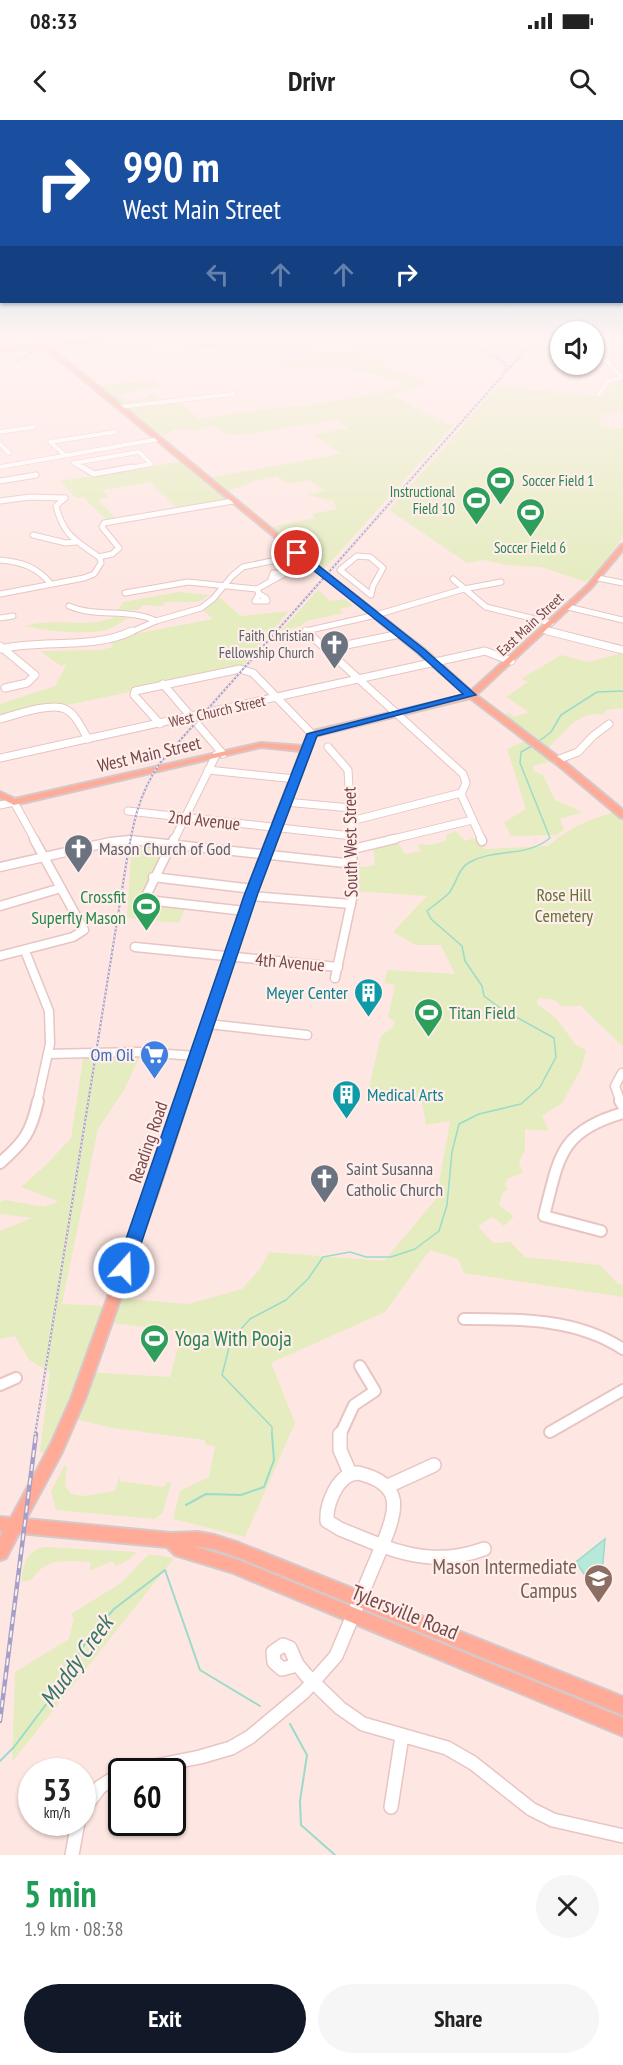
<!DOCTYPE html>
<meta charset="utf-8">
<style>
body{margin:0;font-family:"PT Sans Narrow",sans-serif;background:#f6f6f6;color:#222;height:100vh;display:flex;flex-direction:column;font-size:22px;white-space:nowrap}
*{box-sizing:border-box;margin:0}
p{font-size:20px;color:#767676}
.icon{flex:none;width:33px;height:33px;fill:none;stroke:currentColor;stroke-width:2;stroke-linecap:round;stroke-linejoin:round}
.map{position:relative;height:1735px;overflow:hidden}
.details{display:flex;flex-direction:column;background:#fff;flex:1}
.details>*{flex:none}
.top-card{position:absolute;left:0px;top:0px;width:624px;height:183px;box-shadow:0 2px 4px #0004;background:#1a4fa0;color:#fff;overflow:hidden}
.fabs{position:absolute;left:550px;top:201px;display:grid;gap:12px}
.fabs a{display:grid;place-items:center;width:54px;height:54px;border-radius:50%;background:#fff;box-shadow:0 2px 4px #0004;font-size:30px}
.speed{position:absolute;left:18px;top:1638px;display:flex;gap:12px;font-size:30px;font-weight:700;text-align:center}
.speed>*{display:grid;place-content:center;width:78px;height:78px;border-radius:50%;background:#fff;box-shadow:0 2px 4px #0004;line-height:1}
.speed small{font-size:15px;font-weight:400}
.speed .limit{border:3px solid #111;border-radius:9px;background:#fff;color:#111}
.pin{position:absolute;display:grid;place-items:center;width:51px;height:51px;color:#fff;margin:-26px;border:3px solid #fff;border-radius:50%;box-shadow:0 2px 6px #0007}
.me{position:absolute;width:66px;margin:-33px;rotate:20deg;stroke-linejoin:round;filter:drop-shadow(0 0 4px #0008)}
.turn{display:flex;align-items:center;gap:21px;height:126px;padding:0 24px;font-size:27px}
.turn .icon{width:78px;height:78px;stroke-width:2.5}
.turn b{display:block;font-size:42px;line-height:51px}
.lanes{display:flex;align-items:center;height:57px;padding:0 24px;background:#0003;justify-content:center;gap:30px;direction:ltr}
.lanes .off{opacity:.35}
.round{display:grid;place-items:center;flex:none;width:63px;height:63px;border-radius:32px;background:#f6f6f6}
.overview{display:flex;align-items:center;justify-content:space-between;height:102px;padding:0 24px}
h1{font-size:36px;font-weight:700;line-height:45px;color:#1e9e55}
.primary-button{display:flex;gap:12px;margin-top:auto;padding:12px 24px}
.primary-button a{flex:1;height:69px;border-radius:36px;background:#111827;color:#fff;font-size:24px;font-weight:700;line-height:69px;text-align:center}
.primary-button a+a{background:#f6f6f6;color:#222}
.status{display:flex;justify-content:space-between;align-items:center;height:42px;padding:0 30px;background:#fff;direction:ltr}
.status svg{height:16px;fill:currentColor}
header{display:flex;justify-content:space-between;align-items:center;height:78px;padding:0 24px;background:#fff;font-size:27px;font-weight:700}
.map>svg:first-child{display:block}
.green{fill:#e5ecc0;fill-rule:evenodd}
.water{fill:#b6e9da;stroke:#9bdbc9;stroke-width:1.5}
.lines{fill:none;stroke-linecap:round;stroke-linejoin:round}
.stream-far1{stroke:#9bdbc9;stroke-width:1.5}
.stream{stroke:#9bdbc9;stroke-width:2}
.minor-far5-casing{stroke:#e8c4c3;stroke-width:5}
.minor-far4-casing{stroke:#e8c4c3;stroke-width:7}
.minor-far3-casing{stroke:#e8c4c3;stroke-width:9}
.minor-far2-casing{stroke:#e8c4c3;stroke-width:11}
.minor-far1-casing{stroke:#e8c4c3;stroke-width:14}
.minor-casing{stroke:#e8c4c3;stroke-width:16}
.major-casing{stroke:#d6c8c9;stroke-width:4}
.minor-far5{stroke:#fff;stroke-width:4}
.minor-far4{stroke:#fff;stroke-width:5}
.minor-far3{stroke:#fff;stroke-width:7}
.minor-far2{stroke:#fff;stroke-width:8}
.minor-far1{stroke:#fff;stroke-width:10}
.minor{stroke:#fff;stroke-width:13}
.major{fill:#ffab98;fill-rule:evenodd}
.rail-far1-casing{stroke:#a4a0c8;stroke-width:2}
.rail-casing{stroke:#a4a0c8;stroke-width:4.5}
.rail-far1{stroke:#ffeeea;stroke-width:1.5;stroke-dasharray:2;stroke-linecap:butt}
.rail{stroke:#ffeeea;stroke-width:2;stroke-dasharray:7;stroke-linecap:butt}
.route{fill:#1a73e8;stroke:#114b97;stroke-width:1.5}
.labels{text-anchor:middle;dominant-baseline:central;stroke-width:4.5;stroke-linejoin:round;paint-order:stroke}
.far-leisure-label{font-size:15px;fill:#27864d;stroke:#ffeeea;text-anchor:start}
.far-street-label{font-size:15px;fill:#77474b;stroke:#ffeeea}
.far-worship-label{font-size:15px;fill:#5b616d;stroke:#ffeeea;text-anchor:end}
.street-label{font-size:18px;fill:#77474b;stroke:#ffeeea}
.worship-label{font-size:18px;fill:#5b616d;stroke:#ffeeea;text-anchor:start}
.park-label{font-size:18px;fill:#637239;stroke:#ffeeea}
.leisure-label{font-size:18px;fill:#27864d;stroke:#ffeeea;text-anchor:end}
.culture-label{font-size:18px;fill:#0d838f;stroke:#ffeeea;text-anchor:end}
.shop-label{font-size:18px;fill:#366cbe;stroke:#ffeeea;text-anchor:end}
.near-leisure-label{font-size:21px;fill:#27864d;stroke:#ffeeea;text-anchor:start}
.near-education-label{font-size:21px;fill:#785e54;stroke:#ffeeea;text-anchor:end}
.near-street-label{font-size:21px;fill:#77474b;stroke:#ffeeea}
.near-water-label{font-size:24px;font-style:italic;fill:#377665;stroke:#ffeeea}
</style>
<div class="status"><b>08:33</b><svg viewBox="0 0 49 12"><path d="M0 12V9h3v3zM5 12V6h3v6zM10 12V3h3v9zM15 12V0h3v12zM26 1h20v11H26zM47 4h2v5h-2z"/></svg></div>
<header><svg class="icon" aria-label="back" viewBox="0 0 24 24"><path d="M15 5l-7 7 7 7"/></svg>Drivr<svg class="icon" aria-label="search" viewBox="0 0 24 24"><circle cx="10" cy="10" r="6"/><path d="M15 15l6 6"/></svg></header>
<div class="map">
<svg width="623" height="1735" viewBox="0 0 623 1735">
<rect width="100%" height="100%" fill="#fee7e3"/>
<g class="green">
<path d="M149,219H258L263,222L257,225L161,235L148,231Z"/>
<path d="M260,219H338L395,251L426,261V264L391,275L448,305L456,303L324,449L272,407L315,398L312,394L337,389L333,381L308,375L325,371L309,360L288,364L276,356L259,360L227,371L212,357L342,334L313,315L348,308L336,300L241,315L225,314L214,306C207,307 195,312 188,310C176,309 175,308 164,316L153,309L148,310L93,266L152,260L159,266L117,274L126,281L150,278L146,274L160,273L153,275L159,278L127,283L166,278L165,280H176L199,299L243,292L320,284L385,272L398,268L403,264L395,259L328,244L284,248L278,243L309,239L317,232L302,226L270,228L265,226L273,224Z"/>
<path d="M594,219H623V234L594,232Z"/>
<path d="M623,259V293H599L602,307L623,308V417L600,448L586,462L541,447L507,445L484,440L467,443L389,390L498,266L602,277L614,261Z"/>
<path d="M185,341L233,381L180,390L150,362L102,370L109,377L98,380L118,400L109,402L83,377L76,378L60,361Z"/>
<path d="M318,470L330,481L345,479L353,486L339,489L344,493L306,501L301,506L281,511Z"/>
<path d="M179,472L210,475L198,482H165L162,486L143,485L138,490H118L123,482Z"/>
<path d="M218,476L241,496L289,491L240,549L0,599V584L55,566L67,544L61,546L40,531L100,530L113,527L108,519L213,499L201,488Z"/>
<path d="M115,497L128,498C121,502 114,508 106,510C87,515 45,511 26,506C54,497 87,509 115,497Z"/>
<path d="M623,533V590L619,588L607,590L603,595C579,589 562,615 546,631L557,640L533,646L534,651L543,655L555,680L583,692L560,699L564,710L556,715L511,716L504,702L526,689L507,629L529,619L498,596L509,593L514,597L529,592L506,577L528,562L521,559L561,535L589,542Z"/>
<path d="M619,691L623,695V927L581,886H561L555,880L538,878L537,884L556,898L575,924L586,930L582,947L562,983L542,996L549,1011L525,1009V1030L519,1042L523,1053L508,1058L505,1064L508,1070L503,1072L499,1085L514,1096L504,1106L493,1097L478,1106L493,1123L510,1122L525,1137L600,1145L618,1164H623V1177L464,1153L458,1139L430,1130L385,1192L271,1243L295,1303L245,1417L173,1399L180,1371L209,1357L215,1326L206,1325L205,1320L113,1308L70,1298L50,1339L40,1331L50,1252L29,1240L15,1216L0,1219V1111L32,1098L0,1094V1082L5,1080L44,1087L58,1081L21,1067L47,1044L71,1018L84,933L142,932L124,970L98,1009L62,1184L110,1186L116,1172L131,1179L188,1184L242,1169L260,1149L269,1132L384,1141L436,1079L450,1001L426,1005L422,982L368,971L381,916L393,907L395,902L388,897L395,865L384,863L387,850L455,854L441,825H416L393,812L427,776L353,771L354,748L375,745L373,726L396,720L405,734L420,731L418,724L430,725L446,721V715L456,711L465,721L474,718L486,729L548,726C569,707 592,698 619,691ZM105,1202L182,1212L170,1257L87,1252Z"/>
<path d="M132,722L170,724L146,776L187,784L179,803L127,798Z"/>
<path d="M65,1345L67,1346L65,1366L71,1374L84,1376L115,1371L119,1356L120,1361L164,1367L167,1362L171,1363L162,1394L154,1399L56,1390L51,1371Z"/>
<path d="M45,1427L136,1432L130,1439L116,1446L112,1441L90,1451V1442C65,1441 48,1436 31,1460L21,1462C23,1445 26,1430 45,1427Z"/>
<path d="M149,1434L174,1438L12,1642L15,1552L69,1519L74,1499L71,1494L121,1463Z"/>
</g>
<g class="water">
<path d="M191,219H246L248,220L247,224C227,224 199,231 181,220Z"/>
<path d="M605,1419L600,1478L576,1442Z"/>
</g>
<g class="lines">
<g class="stream-far1">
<path d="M28,219L34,222L33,224"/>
<path d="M15,242L37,230"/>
<path d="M538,622L551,612L561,595L597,572L623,571"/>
<path d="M272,1315V1307L222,1255L231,1220L250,1199L286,1180L308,1159L323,1137L350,1132L366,1137H391L415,1129L439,1111L447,1085L452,1032L459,1004L479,994L521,984L540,967L556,937L554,918L500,888L484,876L482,866L465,841L462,826L431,799L427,791C434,785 442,780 449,773C457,763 458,748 470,742C496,728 526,738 550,718L520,643L521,632L532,626"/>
</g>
<g class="stream">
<path d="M186,1385L206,1374L241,1375L264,1367L274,1340L272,1314"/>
<path d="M290,1604L307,1635L300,1681L301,1705L335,1735"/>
<path d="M0,1641L14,1627L54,1574L88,1519L114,1489L165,1450L200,1550L260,1586"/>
</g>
<defs>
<g id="minor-far5">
<path d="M40,219L52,224"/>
<path d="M600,234L622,257"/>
<path d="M598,275L608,261L623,257"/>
<path d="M119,287L234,274"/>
<path d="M0,312L34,307"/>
<path d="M0,324L9,333"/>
<path d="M65,335L50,322L115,312"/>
<path d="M0,347L159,319"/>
<path d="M85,349L74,343L139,332L151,344L123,349"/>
</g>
<g id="minor-far4">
<path d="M82,347L94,354L132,347"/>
<path d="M0,361L36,355"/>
<path d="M0,381L30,377L65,378"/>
<path d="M33,415L66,423L76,422"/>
<path d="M357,436L370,437L383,448L373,466L371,475L340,450Z"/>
<path d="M99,437L112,434L119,428L102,407L104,403L233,381"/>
<path d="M0,440C22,442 37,447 51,464"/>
<path d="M598,458L623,463"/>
<path d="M453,459L486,487L551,503"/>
<path d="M125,473L188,462L257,469"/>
<path d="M0,474L84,458L94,454L101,443L100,438C76,420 64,417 56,386L65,378"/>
<path d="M259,474L266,478L267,481H255Z"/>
<path d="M259,474L257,469L284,454L273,453L271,459"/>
<path d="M69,486C97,498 128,488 156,501"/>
<path d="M568,487L623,500"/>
<path d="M0,498L13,496"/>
<path d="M543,510L554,513"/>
<path d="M129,513L156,501L201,488L213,479L232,456L243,447L300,435"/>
<path d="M308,513L306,511L376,495L464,469L501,462"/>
</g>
<g id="minor-far3">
<path d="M306,511L463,654L466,663L461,674L482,720"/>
<path d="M548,511L623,530"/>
<path d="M0,526L35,555L27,563L5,568"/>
<path d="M0,529C43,519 92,530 132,511"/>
<path d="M327,529L400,514"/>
<path d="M163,564L223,634"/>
<path d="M0,599C15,595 51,582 65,589C76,594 82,609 88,619"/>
<path d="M160,604L134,575L135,571L240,549L253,553L312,614"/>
<path d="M328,627L348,650L352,720"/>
<path d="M0,638L485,531L511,541"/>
<path d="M557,640L578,632L593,616L609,604"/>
<path d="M208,650L295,659"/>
<path d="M285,682L351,688"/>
<path d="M0,685L14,682L35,720"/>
<path d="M128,691L352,716"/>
<path d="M351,701L461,673"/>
<path d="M128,720H132"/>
<path d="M174,720L216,635"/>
<path d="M389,720L472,700"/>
</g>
<g id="minor-far2">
<path d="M174,719L146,776L156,781L245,791"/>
<path d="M481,719L482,721"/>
<path d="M353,729L395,719"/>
<path d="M0,747L110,722L130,720L354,744"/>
<path d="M153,757L253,769"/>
<path d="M250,776L351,784"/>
<path d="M0,786L61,768"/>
<path d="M135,827L338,847"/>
<path d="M25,831L49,891L50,924L37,983"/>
<path d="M0,836L73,817L84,810L34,719"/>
<path d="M335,858L353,774L352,719"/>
<path d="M208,904L307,915"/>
<path d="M48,934L138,932L197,936"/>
<path d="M621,983L615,966L622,953"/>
</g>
<g id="minor-far1">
<path d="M620,981L623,986"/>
<path d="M0,1043C24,1022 31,1013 38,981"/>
<path d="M601,1111L544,1096C559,1038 559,1011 623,993"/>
<path d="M464,1199C519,1199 576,1198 623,1229"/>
<path d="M0,1265L16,1258"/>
<path d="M550,1312L623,1270"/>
<path d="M340,1315L354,1285L375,1271L360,1246"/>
</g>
<g id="minor">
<path d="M340,1314V1330L350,1353"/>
<path d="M358,1353C405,1364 397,1390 382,1426L340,1409L327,1401C326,1384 338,1353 358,1353Z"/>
<path d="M388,1366L434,1345"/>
<path d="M382,1426C418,1439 448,1442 484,1429"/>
<path d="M297,1545L282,1549L274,1542L273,1532L283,1525L290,1528L297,1544L306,1555L340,1588L363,1604L447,1628L473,1643L531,1689L553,1700L623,1716"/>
<path d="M125,1652L200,1637L231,1628L250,1617L304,1572L336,1536L382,1426"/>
<path d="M391,1687L402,1616"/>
<path d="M82,1691L100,1667L122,1653"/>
<path d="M72,1735L78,1702"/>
</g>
<path id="major" d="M110,219H126L57,225V227L47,229L56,232L302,434L424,529L471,571L587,466L621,425L623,424V430L591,468L476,575L565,642L623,690V698L620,697L559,646L470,578L315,616L256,773L161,1063L85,1279L62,1332L26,1399L171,1413L198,1412L214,1415L239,1423L623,1577V1595L237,1437L214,1429L193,1426L238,1440L623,1598V1616L231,1452L175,1435L167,1427L19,1413L6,1438L0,1440V1418L3,1411H0V1397L11,1398L51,1324L71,1279L149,1063L246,773L301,631L261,627L14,685L0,678V672L15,679L261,623L303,626L309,612L457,577L465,574L418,533L298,436L52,234L40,228L48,226L0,231V229L46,223L51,224Z"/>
</defs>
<use href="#minor-far5" class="minor-far5-casing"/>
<use href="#minor-far4" class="minor-far4-casing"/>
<use href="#minor-far3" class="minor-far3-casing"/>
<use href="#minor-far2" class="minor-far2-casing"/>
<use href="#minor-far1" class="minor-far1-casing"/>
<use href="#minor" class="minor-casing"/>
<use href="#major" class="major-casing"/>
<use href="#minor-far5" class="minor-far5"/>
<use href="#minor-far4" class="minor-far4"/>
<use href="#minor-far3" class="minor-far3"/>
<use href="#minor-far2" class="minor-far2"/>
<use href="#minor-far1" class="minor-far1"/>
<use href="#minor" class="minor"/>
<use href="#major" class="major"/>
<defs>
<g id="rail-far1">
<path d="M470,223L504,242L506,246L502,256"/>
<path d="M35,1315L126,745C132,708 138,674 160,643L535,219"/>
</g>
<path id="rail" d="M0,1601L36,1314"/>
</defs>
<use href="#rail-far1" class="rail-far1-casing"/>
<use href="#rail" class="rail-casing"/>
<use href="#rail-far1" class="rail-far1"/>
<use href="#rail" class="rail"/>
</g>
<linearGradient id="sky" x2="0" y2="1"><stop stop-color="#94c9e2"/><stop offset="0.47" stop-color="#fff4f2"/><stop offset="1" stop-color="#fff4f2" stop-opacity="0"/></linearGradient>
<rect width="623" height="462" fill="url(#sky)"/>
<path class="route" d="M294,431H300L424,529L476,575L317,616L258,773L133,1148L130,1153L124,1155L118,1153L116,1148L245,773L307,614L463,574L418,533L294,435Z"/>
<defs>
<symbol id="stadium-pin" viewBox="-11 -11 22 30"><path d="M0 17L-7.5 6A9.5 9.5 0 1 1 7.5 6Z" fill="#2e9e5b" stroke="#ffeeea"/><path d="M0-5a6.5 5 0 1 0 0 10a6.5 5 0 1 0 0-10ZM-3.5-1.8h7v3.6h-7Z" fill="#fff"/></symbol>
<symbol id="church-pin" viewBox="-11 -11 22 30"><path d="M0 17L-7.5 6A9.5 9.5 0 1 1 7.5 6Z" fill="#6b7280" stroke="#ffeeea"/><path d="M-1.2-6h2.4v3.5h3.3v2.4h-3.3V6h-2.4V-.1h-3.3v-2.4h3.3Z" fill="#fff"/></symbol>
<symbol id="building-pin" viewBox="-11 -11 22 30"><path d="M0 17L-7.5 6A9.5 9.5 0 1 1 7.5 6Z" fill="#0f9aa8" stroke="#ffeeea"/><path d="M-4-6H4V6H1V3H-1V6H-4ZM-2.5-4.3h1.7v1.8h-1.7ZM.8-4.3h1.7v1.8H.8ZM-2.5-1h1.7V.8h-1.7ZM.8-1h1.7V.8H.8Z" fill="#fff"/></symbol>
<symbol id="supermarket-pin" viewBox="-11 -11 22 30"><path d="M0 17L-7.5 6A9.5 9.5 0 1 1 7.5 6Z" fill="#3f7fe0" stroke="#ffeeea"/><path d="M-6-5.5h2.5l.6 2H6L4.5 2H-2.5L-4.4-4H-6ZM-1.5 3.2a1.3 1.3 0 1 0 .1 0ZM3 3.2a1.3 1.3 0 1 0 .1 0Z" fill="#fff"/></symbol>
<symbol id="school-pin" viewBox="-11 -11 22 30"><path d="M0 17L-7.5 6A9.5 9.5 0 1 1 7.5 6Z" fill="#8d6e63" stroke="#ffeeea"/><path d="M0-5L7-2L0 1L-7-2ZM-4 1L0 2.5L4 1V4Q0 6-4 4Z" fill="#fff"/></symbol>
</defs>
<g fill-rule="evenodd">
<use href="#stadium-pin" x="484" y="344" width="33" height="45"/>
<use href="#stadium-pin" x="460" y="364" width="33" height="45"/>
<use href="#stadium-pin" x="514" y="376" width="33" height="45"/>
<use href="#church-pin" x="318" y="508" width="33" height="45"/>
<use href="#church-pin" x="62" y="712" width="33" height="45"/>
<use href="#stadium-pin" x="130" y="770" width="33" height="45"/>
<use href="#building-pin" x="352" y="856" width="33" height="45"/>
<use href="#stadium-pin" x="412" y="876" width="33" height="45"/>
<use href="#supermarket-pin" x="138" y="918" width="33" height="45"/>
<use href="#building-pin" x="330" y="958" width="33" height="45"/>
<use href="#church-pin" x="308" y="1042" width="33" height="45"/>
<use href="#stadium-pin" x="138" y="1202" width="33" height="45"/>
<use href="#school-pin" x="582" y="1442" width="33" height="45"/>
</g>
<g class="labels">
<g class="far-leisure-label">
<text x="522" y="360">Soccer Field 1</text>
<text x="455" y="371" text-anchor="end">Instructional<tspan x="455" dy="17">Field 10</tspan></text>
<text x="530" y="427" text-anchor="middle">Soccer Field 6</text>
</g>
<g class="far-street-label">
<text transform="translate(530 504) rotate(-43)">East Main Street</text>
<text transform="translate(217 591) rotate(-13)">West Church Street</text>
</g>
<g class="far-worship-label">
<text x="314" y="515">Faith Christian<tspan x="314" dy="17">Fellowship Church</tspan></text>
</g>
<g class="street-label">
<text transform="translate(149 634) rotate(-13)">West Main Street</text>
<text transform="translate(204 700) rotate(6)">2nd Avenue</text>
<text transform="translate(350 722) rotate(-91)">South West Street</text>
<text transform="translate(290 842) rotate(5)">4th Avenue</text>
<text transform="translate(148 1022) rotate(-71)">Reading Road</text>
</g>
<g class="worship-label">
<text x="99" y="728">Mason Church of God</text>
<text x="346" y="1048">Saint Susanna<tspan x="346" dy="21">Catholic Church</tspan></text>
</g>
<g class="park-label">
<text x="564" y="774">Rose Hill<tspan x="564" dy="21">Cemetery</tspan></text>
</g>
<g class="leisure-label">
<text x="126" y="776">Crossfit<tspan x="126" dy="21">Superfly Mason</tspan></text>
<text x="449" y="892" text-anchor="start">Titan Field</text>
</g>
<g class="culture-label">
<text x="348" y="872">Meyer Center</text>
<text x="367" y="974" text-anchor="start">Medical Arts</text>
</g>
<g class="shop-label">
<text x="134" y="934">Om Oil</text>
</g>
<g class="near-leisure-label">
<text x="175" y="1218">Yoga With Pooja</text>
</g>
<g class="near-education-label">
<text x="577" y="1446">Mason Intermediate<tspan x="577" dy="24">Campus</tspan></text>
</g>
<g class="near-street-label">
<text transform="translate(405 1492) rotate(22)">Tylersville Road</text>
</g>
<g class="near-water-label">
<text transform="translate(76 1541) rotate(-54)">Muddy Creek</text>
</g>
</g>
</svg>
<div class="fabs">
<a><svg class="icon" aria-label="sound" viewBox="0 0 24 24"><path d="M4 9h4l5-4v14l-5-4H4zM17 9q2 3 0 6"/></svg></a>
</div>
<div class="speed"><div>53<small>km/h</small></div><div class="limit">60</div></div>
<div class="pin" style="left:297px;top:433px;background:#d93025"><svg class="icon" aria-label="arrive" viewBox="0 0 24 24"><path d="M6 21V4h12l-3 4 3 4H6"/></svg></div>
<svg class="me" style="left:124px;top:1148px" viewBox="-20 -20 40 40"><circle r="17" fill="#1a73e8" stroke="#fff" stroke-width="3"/><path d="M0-11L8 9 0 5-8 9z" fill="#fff"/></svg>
<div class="top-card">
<div class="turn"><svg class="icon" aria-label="right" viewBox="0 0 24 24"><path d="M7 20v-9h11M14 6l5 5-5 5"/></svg><div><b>990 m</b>West Main Street</div></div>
<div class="lanes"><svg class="icon off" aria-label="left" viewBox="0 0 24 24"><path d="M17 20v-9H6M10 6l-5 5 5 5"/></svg><svg class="icon off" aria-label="ahead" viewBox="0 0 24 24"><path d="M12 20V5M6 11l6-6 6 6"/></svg><svg class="icon off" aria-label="ahead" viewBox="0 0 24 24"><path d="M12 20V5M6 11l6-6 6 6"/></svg><svg class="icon" aria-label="right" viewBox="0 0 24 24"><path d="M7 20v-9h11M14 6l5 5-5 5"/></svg></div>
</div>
</div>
<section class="details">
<div class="overview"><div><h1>5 min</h1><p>1.9 km · 08:38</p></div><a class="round"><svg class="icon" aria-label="close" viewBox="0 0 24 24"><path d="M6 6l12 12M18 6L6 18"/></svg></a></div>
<div class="primary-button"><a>Exit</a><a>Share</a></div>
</section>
